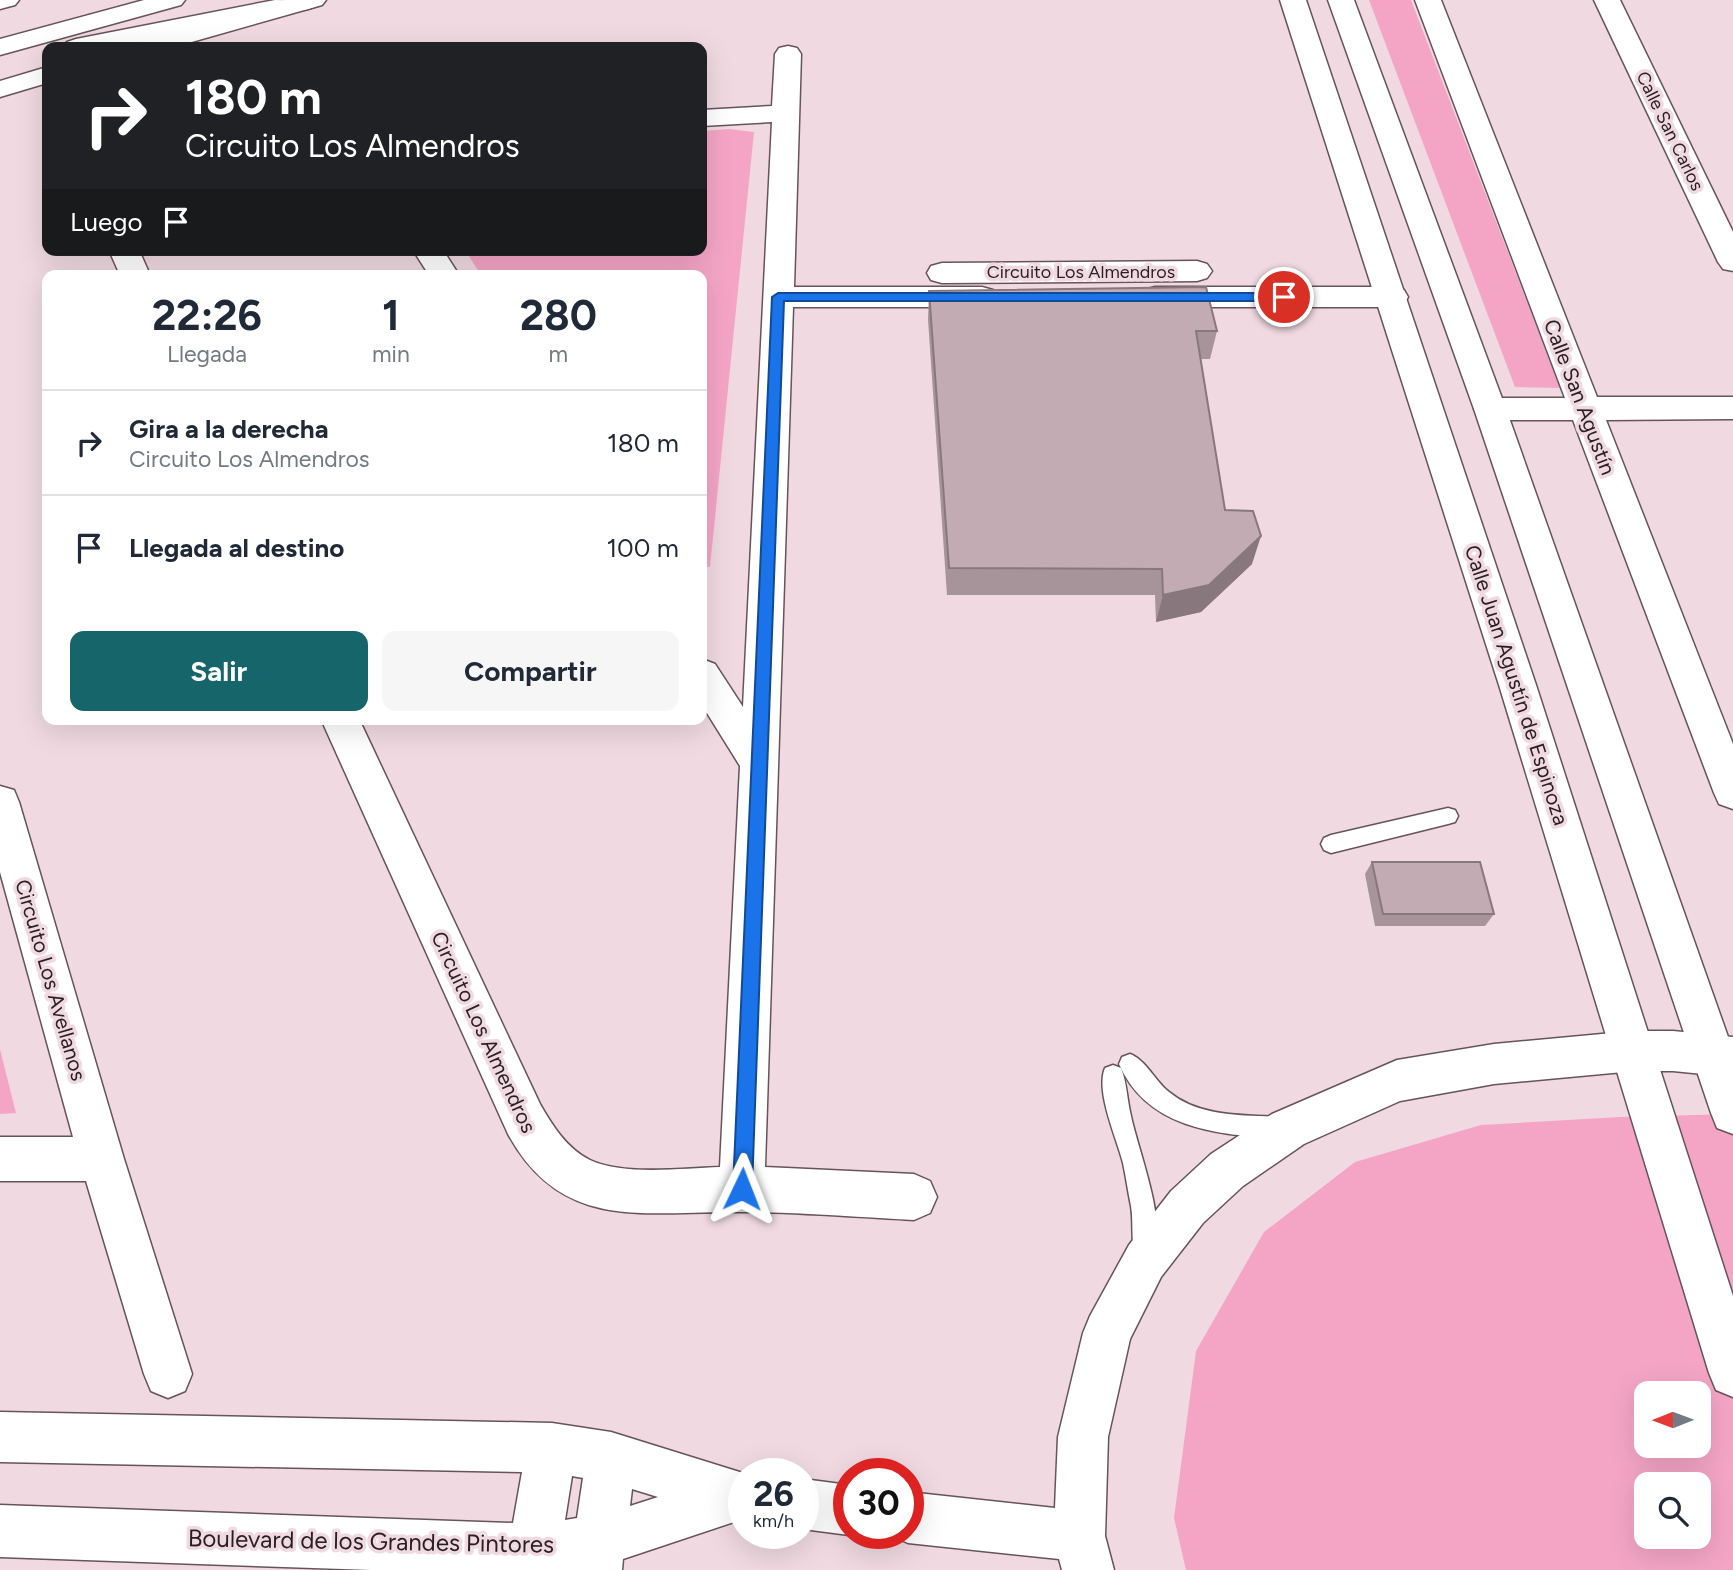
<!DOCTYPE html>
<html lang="es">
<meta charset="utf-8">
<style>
body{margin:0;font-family:Figtree,sans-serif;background:#f6f6f7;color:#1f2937;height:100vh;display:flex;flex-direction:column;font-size:26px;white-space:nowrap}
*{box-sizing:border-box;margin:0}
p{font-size:23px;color:#747a83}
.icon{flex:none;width:38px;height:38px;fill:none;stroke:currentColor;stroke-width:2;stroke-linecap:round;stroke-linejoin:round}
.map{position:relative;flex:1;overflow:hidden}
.drawer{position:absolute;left:42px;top:270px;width:665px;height:455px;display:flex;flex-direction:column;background:#fff;border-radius:14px;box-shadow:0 7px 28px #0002}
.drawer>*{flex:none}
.guide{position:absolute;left:42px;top:42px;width:665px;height:214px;border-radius:14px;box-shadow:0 7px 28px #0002;background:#202124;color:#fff;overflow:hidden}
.needle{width:46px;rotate:269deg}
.tools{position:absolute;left:1634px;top:1381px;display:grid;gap:14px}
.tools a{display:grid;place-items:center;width:77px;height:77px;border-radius:14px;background:#fff;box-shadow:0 7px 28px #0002;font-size:35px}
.speed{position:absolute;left:728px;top:1458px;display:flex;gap:14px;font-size:35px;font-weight:700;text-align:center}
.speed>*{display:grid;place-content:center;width:91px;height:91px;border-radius:50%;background:#fff;box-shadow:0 7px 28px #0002;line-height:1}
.speed small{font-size:18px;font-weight:400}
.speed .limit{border:10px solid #d22;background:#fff;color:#111}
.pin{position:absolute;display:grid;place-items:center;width:60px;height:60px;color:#fff;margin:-30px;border:4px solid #fff;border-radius:50%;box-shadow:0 2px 7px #0007}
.me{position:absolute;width:77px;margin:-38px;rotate:2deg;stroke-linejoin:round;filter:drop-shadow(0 0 5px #0008)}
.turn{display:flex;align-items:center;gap:24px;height:147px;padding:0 28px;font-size:32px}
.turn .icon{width:91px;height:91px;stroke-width:2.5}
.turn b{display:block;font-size:49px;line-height:60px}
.then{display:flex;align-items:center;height:66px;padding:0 28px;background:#0003;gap:14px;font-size:26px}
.eta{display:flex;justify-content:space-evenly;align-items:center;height:119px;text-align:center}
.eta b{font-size:42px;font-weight:700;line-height:49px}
.button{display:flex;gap:14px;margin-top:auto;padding:14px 28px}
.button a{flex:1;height:80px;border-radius:14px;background:#16656a;color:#fff;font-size:28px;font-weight:700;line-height:80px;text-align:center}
.button a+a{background:#f6f6f7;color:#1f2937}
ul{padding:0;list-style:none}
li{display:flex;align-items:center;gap:21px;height:105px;padding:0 28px;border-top:2px solid #e0e1e3}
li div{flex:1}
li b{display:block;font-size:26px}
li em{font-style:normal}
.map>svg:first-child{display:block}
.green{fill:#f4a5c5;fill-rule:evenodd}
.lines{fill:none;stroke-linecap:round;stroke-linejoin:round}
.lane-casing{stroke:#67535b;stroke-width:3}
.street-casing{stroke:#67535b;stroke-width:3}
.secondary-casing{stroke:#67535b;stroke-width:3}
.primary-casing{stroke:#67535b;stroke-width:3}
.highway-casing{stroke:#67535b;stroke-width:3}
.lane{fill:#fff;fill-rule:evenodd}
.street{fill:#fff;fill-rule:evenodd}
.secondary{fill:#fff;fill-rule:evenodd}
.primary{fill:#fff;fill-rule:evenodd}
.highway{fill:#fff;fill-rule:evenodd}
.wall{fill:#a7939a}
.shaded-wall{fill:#88787d}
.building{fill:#c2abb3;stroke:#88787d;stroke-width:2}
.route{fill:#1a73e8;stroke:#114b97;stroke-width:2}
.labels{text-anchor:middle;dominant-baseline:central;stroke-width:7;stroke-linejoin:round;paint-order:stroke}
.far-street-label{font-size:18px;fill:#281f23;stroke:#f0d9e1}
.street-label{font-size:21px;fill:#281f23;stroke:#f0d9e1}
.near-street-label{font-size:24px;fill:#281f23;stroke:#f0d9e1}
</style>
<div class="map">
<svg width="1733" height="1570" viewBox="0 0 1733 1570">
<rect width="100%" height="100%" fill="#f0d9e1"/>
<g class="green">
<path d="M1369,0H1411L1560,388L1515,387Z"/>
<path d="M729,129L754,132L710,567L702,566V275H481L465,250H702V131Z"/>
<path d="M0,1049L16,1113L0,1114Z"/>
<path d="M1733,1114V1570H1186L1174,1518L1196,1351L1264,1232L1355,1162L1481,1125L1620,1117ZM1647,1393H1699V1446H1647ZM1647,1484H1699V1536H1647Z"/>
</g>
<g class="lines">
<defs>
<g id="lane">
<path d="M1448,808L1455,810L1458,816L1455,822L1448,824L1331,853L1324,850L1321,844L1324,838L1331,835Z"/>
<path d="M1130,1054C1146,1060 1155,1081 1169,1092C1199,1117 1243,1115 1280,1117L1288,1120L1291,1128L1288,1136L1280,1139C1218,1134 1148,1130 1119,1064L1122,1057Z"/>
<path d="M1113,1065L1121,1068C1127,1083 1127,1100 1131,1116C1139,1154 1168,1223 1153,1260L1145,1264L1137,1260C1130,1243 1134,1224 1131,1206C1128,1192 1126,1177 1123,1163C1117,1139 1095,1091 1105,1068Z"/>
</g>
<g id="street">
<path d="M1415,0H1441L1597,397H1733V419L1606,420L1733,744V809L1719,804L1714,793L1573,420H1490L1479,417L1474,409L1479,401L1490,398H1565Z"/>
<path d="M1594,0H1620L1733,232V271L1723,269L1718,262Z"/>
<path d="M788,46L797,48L801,54L794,287H982L993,290L997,297L993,304L982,307H793L765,1167L914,1174L930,1181L937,1197L930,1213L914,1220C857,1217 800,1212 744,1212C648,1210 563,1235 508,1134L321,719H359L540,1104C552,1125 567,1149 590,1160C624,1176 683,1168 720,1167L740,766L702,705V659L715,664L743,707L772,122L702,126V110L772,106L775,54L779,48Z"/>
<path d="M109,250H139L150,275H120Z"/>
<path d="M413,250H443L459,275H429Z"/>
<path d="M1197,261L1207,264L1212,271L1207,278L1197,281L942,283L931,280L927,273L931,266L942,263Z"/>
<path d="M1155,287H1393L1404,290L1408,297L1404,304L1393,307H1155L1144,304L1140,297L1144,290Z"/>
<path d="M0,786L14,790L19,802L124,1159L192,1374L185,1391L168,1398L151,1391L144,1374L86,1181H0V1137H73L0,872Z"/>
<path d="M1634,1031L1649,1037L1656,1051L1649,1065L1634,1071L1494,1084L1400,1101L1304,1144L1243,1186L1203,1223L1161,1277L1130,1339L1108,1437L1105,1536L1114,1570H1062L1059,1559L908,1543L890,1535L889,1533H908V1492L1055,1508L1058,1437L1083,1333L1090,1316L1129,1245L1171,1191L1211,1154L1272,1114L1397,1060L1494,1044Z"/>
<path d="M0,1412L552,1423L611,1432L746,1474H744V1523L737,1521L623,1559L622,1570H372L0,1557V1505L513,1523L522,1472L0,1462ZM572,1476L583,1478L577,1518L565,1520ZM632,1489L658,1497L630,1506Z"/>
<path d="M803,1479L849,1485V1533H855L849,1535L803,1529Z"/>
</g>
<g id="secondary">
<path d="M285,0H326L322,5L174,47H133L137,42Z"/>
<path d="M47,67V83L0,97V81Z"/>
<path d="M1634,1031H1673L1733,1037V1077L1673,1071H1634L1619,1065L1612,1051L1619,1037Z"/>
</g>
<g id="primary">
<path d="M1280,0H1306L1536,685L1733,1296V1397L1716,1390L1709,1373L1499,685Z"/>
<path d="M1328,0H1354L1506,409L1733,1051V1134L1717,1128L1711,1113L1474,409Z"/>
</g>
<g id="highway">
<path d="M0,0H19L15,5L0,9Z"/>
<path d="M144,0H185L181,5L0,55V39Z"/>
<path d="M275,0L321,1L317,6L308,9L114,47H63L67,42L76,39Z"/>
</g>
</defs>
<use href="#lane" class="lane-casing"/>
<use href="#street" class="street-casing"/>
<use href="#secondary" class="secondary-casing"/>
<use href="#primary" class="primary-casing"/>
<use href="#highway" class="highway-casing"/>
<use href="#lane" class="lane"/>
<use href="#street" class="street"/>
<use href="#secondary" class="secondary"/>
<use href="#primary" class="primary"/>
<use href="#highway" class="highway"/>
</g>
<g class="wall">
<path d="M929,291L1217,331L1210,359H1201L1225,510L1252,564L1201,612L1156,622L1155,595H947L928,320Z"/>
<path d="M1372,862L1494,914L1485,926H1375L1365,874Z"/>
</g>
<path class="shaded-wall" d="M1261,536L1252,564L1201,612L1156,622L1163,595Z"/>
<g class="building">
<path d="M1206,287L1217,331H1196L1225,510L1253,511L1261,536L1209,585L1163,595L1162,569L949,568L929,291Z"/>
<path d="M1372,862H1480L1494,914H1383Z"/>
</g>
<path class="route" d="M778,293H1284L1290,297L1284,301H784L752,1189L749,1195L742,1198L736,1195L733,1189L772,297Z"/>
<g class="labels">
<g class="far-street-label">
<text transform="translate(1670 131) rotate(64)">Calle San Carlos</text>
<text x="1081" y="272">Circuito Los Almendros</text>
</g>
<g class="street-label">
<text transform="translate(1580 397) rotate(69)">Calle San Agustín</text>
<text transform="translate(1517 685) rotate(72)">Calle Juan Agustín de Espinoza</text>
<text transform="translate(51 980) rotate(74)">Circuito Los Avellanos</text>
<text transform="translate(484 1032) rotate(65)">Circuito Los Almendros</text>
</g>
<g class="near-street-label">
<text transform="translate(371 1541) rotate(1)">Boulevard de los Grandes Pintores</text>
</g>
</g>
</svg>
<div class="tools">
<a><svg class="needle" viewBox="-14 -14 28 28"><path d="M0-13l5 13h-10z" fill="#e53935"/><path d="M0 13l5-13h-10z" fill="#747a83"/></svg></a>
<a><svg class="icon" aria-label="search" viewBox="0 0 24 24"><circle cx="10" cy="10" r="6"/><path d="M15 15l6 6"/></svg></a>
</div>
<div class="speed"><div>26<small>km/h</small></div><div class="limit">30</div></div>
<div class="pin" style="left:1284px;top:297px;background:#d93025"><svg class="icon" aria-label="arrive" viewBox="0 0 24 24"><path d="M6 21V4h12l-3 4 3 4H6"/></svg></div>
<svg class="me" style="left:742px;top:1189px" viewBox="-20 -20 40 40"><path d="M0-17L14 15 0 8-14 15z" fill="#1a73e8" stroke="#fff" stroke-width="4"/></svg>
<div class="guide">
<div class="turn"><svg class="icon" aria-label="right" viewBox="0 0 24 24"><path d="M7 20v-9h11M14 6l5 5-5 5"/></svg><div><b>180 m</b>Circuito Los Almendros</div></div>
<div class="then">Luego<svg class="icon" aria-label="arrive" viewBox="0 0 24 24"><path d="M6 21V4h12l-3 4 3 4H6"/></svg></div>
</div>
<section class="drawer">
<div class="eta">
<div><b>22:26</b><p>Llegada</p></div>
<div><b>1</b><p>min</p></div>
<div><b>280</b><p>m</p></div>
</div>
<ul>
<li><svg class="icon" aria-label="right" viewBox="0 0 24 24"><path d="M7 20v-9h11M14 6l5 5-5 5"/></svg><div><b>Gira a la derecha</b><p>Circuito Los Almendros</p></div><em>180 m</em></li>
<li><svg class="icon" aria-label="arrive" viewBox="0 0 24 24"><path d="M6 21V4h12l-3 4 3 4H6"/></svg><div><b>Llegada al destino</b></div><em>100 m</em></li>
</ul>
<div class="button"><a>Salir</a><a>Compartir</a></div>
</section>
</div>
